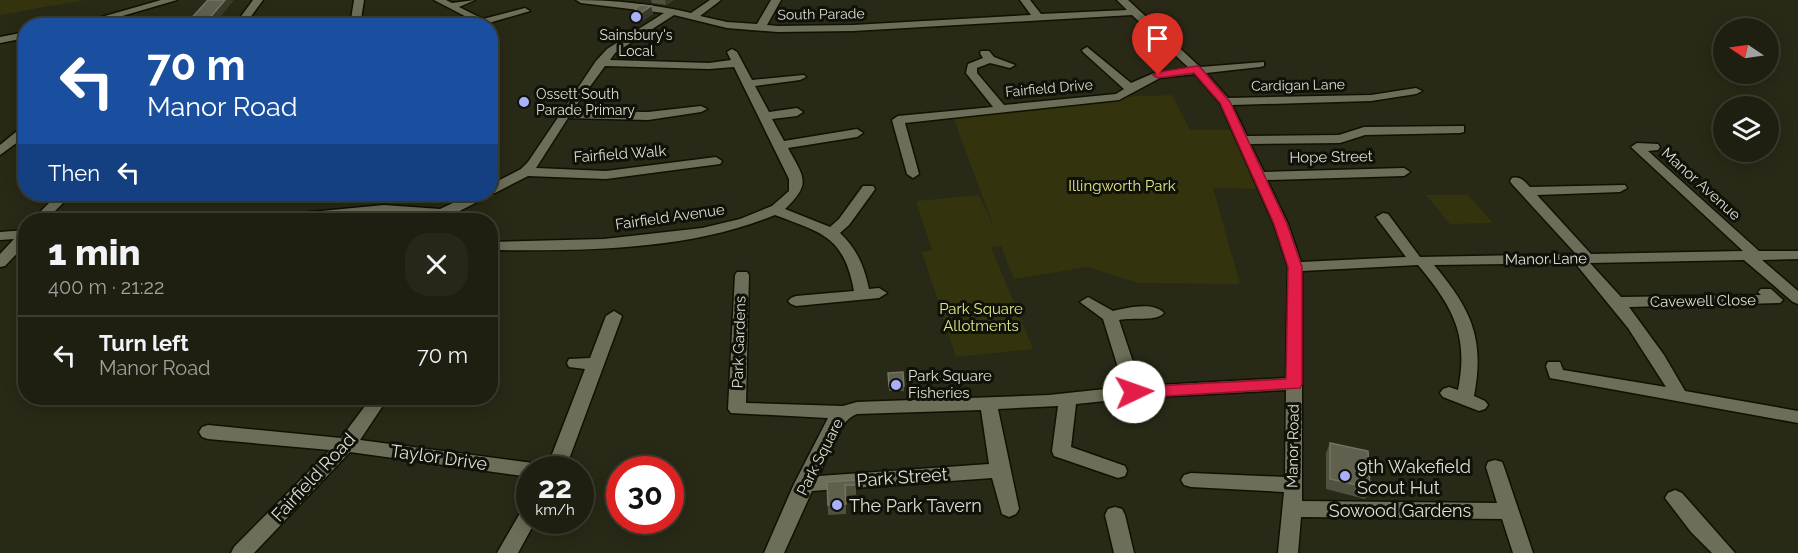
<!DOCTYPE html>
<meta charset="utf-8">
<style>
body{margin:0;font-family:Raleway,sans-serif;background:#262719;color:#f1f3f6;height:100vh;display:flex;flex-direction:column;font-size:22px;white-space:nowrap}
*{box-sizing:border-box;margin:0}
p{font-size:20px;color:#a1a29f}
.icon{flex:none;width:33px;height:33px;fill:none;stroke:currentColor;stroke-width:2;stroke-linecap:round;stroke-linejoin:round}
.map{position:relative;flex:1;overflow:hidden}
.side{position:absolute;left:18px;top:213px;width:480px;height:192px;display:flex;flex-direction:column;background:#1e1f10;border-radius:24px;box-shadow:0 3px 15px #0003,0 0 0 2px #3c3d30}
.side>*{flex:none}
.guide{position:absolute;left:18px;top:18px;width:480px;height:183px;border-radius:24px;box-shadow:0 3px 15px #0003,0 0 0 2px #3c3d30;background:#1a4fa0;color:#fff;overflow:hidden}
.needle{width:39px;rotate:283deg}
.tools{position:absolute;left:1713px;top:18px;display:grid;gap:12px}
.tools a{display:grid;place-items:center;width:66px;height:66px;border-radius:50%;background:#1e1f10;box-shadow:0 3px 15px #0003,0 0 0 2px #3c3d30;font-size:30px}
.speed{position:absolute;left:516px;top:456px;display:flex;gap:12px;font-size:30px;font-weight:700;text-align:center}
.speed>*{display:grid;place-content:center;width:78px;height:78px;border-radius:50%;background:#1e1f10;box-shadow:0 3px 15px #0003,0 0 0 2px #3c3d30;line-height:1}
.speed small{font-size:15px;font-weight:400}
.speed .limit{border:9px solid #d22;background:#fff;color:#111}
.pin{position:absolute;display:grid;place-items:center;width:51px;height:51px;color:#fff;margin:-62px -26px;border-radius:50% 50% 50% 0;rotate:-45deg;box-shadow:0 0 6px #0007}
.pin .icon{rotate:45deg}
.me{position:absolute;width:66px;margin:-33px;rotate:87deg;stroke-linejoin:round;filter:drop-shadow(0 0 4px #0008)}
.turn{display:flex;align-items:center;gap:21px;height:126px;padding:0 30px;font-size:27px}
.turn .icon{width:78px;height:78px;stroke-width:2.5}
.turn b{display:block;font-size:42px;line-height:51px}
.then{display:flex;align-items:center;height:57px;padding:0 30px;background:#0003;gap:12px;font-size:22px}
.round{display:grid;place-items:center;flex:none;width:63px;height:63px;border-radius:24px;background:#262719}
.headline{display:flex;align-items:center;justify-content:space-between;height:102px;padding:0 30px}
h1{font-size:36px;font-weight:800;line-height:45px}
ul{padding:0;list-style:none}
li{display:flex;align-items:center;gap:18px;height:78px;padding:0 30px;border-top:2px solid #3c3d30}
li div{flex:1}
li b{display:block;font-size:22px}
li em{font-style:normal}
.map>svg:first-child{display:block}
.green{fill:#33340d}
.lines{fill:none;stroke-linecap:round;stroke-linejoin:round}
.minor-casing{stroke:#111102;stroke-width:3}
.minor{fill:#6c6e59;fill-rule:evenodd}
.wall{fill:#50513e}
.shaded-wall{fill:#393a27}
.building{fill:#5f604e;stroke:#737463;stroke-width:1.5}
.route{fill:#e11d48;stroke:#92132f;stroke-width:1.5}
.poi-dot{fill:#a9b0fc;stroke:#101109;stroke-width:2}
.labels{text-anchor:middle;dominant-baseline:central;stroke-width:6;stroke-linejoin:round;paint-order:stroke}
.far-street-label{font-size:14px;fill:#dedfd3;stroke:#101109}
.far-poi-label{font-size:14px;fill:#dedfd3;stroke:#101109}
.street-label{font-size:15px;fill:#dedfd3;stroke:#101109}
.park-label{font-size:15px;fill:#e3e584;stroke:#101109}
.poi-label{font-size:15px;fill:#dedfd3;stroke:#101109;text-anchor:start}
.near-street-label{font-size:18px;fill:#dedfd3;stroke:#101109}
.near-poi-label{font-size:18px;fill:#dedfd3;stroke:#101109;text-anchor:start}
</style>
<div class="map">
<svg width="1798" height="553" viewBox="0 0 1798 553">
<rect width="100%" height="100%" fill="#282916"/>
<g class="green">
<path d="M0,0H85L0,15Z"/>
<path d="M1172,95L1190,130H1230L1244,140L1265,189L1213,188L1240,284L1139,283L1087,267L1014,279L1001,246L991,247L1033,349L956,357L922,252L932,250L916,201L979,195L995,230L952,114L1119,97Z"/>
<path d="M1426,195H1468L1493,223L1450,224Z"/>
</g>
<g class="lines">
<defs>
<g id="minor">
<path d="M161,0H177L88,26H70Z"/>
<path d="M253,0H263L244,26H234Z"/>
<path d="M354,0H364L360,26H350Z"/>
<path d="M434,0H446L452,3L475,0L459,7L483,19L525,8L530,11L482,25Z"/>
<path d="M576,0C616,0 653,4 691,13L710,0H721L700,16L727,22L757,24L771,0H781L767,25L778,26L853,25L1031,15L1020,0H1030L1041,14L1127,10L1117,0H1128L1200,67L1264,62V66L1260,67L1206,73L1228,98L1371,95L1416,88L1422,91L1416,94L1371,101L1232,105L1247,136L1339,135L1364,127L1464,126V132L1460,133L1365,135L1340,143L1250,144L1264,172L1404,168L1410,172L1404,176L1267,180L1288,224L1301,262L1406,257L1376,217L1383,213L1388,214L1420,257L1576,254L1512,184L1510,181L1512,178C1521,176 1524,181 1530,187L1625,185L1627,188L1620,192L1537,195L1591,254L1743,251L1631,147L1637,143L1658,144L1660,147L1658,150L1648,151L1759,251H1798V259L1762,260L1798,291V304L1793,302L1744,260L1590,263L1621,297L1761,295L1758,292L1761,289H1771L1783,300L1780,303L1629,307L1664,355L1685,391L1798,411V423L1550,378L1546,366L1548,362H1560L1563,370L1666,387L1628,328L1575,263L1434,265C1471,309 1485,338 1474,396L1485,401L1488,405L1485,409L1479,411L1443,397L1440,393L1443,389L1449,387L1458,390C1469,335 1453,307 1418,265L1302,271V501L1497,503L1486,467L1488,462L1495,460L1502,462L1504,467L1533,553H1513L1502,519L1301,517L1298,553H1278L1284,492L1191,487L1184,485L1181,480L1184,475L1191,473L1285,477L1286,390L1134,398L1076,404L1071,447L1125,466L1127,471L1125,476L1118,478L1054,456L1052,451L1058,406L998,409L1019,509L1016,514L1009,517L1002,514L992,478L812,491L784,553H764L794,484L828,418L731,413L728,409L735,275L737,272H747L749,275L746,403L843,406L857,402L1049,395L1124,387L1103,319L1080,302L1088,297L1113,311C1126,308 1153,301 1164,313C1156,322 1132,317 1119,320L1141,386L1286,378L1288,267L1274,224L1220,103L1195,74L1160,78L1119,100L905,123L919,174L913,178L907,174L892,120L898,116L993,107L966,73L968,64L983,58L980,53L981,51H989L994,57L1015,65L1010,68L990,63L977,68V73L1004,105L1116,94L1124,89L1083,52L1082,50L1087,47L1131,83L1154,73L1189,68L1132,15L853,31L778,32L727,28L674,15L615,53L610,60L709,63L731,60L727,52L732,49L737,52L752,80L804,75L806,77L800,80L755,86L769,112L797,108L803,112L797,116L772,119L784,141L857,129L863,133L857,137L788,148C804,178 812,183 785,209L830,227L839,219L863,186H873L875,189L873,192L849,225L840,233C857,249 864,266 869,289L879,288L887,293L879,298L796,306L791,304L788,301L791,298L796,296L854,291C844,236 822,233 775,215C687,251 584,251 490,250V242L604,239L702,228L740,219L772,206L789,191V179L734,67L709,69L605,66L572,111L648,112L701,106L707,109L701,112L648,120L568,118L536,168L606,171L716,157L722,161L720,164L606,179L528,176L495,193L488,194L487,197L442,220H429L430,216L384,213L307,220H262L264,217L269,216L384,205L440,209L472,194H490V185L521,169L528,162L596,61L607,49L664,13L581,3ZM981,410L989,464L819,476C827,458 838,420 857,414Z"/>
<path d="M26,32V38L0,43V37Z"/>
<path d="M22,127H26V136L0,155V145Z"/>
<path d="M58,194H72L46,220H32Z"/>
<path d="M26,230V244L5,266L0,267V254L14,239L0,240V232Z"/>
<path d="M614,311L622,316L565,470H546L585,369L569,367L567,363L569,359L590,358L606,316Z"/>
<path d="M371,398H388L360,440L533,463L540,465L542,470H530V477L350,452L254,553H231L234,547L330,450L208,439L202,437L199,432L202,427L208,425L341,438Z"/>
<path d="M1675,490L1682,493L1735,553H1712L1691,532L1665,498L1668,493Z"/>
<path d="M530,506V520H536L518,553H497L523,508Z"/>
<path d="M1115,507L1122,509L1125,515L1134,553H1114L1105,515L1108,509Z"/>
</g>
</defs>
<use href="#minor" class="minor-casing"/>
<use href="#minor" class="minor"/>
</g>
<g class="wall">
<path d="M651,0H674L666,5L652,3Z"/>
<path d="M651,6L653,14L640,22L637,17L635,9Z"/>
<path d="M888,373L904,386V391H889Z"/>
<path d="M1330,443L1370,488L1365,499L1326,489V453Z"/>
<path d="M856,480V495L846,496V514L828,515L827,482Z"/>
</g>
<g class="shaded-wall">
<path d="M225,0H234L213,26H189L188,22Z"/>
<path d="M665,0H674L666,5Z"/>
<path d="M651,6L653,14L640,22L639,14Z"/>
</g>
<g class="building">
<path d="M208,0H225L207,21L188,22Z"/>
<path d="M640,5L651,6L639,14L635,9Z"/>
<path d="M903,372L904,386H889L888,373Z"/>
<path d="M1330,443L1368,451L1370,488L1330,479Z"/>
<path d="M856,480V485H845L846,504L828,505L827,482Z"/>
</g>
<path class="route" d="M1197,66L1200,67L1230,102L1287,224L1302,267V384L1300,388L1134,398L1128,396L1126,392L1128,389L1134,387L1286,379L1288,267L1274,224L1220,103L1194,73L1158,78L1153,75L1158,72Z"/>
<g class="poi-dot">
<circle cx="636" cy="17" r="6"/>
<circle cx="524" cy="102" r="6"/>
<circle cx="896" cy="385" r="6"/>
<circle cx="1345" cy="476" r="6"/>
<circle cx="837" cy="505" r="6"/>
</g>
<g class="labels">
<g class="far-street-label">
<text transform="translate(821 14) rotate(-1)">South Parade</text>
<text transform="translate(1298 85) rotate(-1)">Cardigan Lane</text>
<text transform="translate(1049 88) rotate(-5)">Fairfield Drive</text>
</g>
<g class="far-poi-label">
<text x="636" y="35">Sainsbury's<tspan x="636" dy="16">Local</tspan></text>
<text x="536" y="94" text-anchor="start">Ossett South<tspan x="536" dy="16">Parade Primary</tspan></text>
</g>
<g class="street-label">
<text transform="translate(620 154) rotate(-4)">Fairfield Walk</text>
<text transform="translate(1331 157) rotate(-1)">Hope Street</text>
<text transform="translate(1701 184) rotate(42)">Manor Avenue</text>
<text transform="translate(670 217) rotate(-8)">Fairfield Avenue</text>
<text transform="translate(1546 259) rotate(-1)">Manor Lane</text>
<text transform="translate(1703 301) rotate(-1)">Cavewell Close</text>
<text transform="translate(739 342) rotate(-88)">Park Gardens</text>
<text transform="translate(1293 446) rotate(-89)">Manor Road</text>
<text transform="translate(820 457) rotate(-63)">Park Square</text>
</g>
<g class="park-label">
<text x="1122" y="186">Illingworth Park</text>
<text x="981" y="309">Park Square<tspan x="981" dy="17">Allotments</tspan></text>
</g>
<g class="poi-label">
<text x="908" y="376">Park Square<tspan x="908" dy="17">Fisheries</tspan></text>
</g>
<g class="near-street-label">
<text transform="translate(439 457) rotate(8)">Taylor Drive</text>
<text transform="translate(313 477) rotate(-47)">Fairfield Road</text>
<text transform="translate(902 477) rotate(-4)">Park Street</text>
<text x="1400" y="510">Sowood Gardens</text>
</g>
<g class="near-poi-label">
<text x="1357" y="466">9th Wakefield<tspan x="1357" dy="21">Scout Hut</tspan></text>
<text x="849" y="505">The Park Tavern</text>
</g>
</g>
</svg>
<div class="tools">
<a><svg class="needle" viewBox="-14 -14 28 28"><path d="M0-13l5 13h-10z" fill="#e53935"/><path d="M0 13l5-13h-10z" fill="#a1a29f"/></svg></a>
<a><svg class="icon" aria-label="layers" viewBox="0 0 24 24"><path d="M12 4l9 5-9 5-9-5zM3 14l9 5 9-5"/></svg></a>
</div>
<div class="speed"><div>22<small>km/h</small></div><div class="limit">30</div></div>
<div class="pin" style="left:1158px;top:75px;background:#d93025"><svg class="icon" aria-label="arrive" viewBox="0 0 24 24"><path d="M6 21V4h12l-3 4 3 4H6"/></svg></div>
<svg class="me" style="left:1134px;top:392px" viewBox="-20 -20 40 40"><circle r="19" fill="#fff"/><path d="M0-13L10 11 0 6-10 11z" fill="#e11d48"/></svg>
<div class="guide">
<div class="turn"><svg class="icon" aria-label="left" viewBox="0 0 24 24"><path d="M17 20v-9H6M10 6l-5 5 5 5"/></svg><div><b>70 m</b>Manor Road</div></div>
<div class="then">Then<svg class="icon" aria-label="left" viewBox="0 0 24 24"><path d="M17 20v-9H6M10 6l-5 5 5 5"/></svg></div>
</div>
<section class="side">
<div class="headline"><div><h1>1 min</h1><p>400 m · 21:22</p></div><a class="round"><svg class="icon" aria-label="close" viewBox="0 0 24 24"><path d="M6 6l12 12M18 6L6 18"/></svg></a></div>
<ul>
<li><svg class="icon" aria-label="left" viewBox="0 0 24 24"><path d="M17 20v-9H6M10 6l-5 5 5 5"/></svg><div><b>Turn left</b><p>Manor Road</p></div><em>70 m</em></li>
</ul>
</section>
</div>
